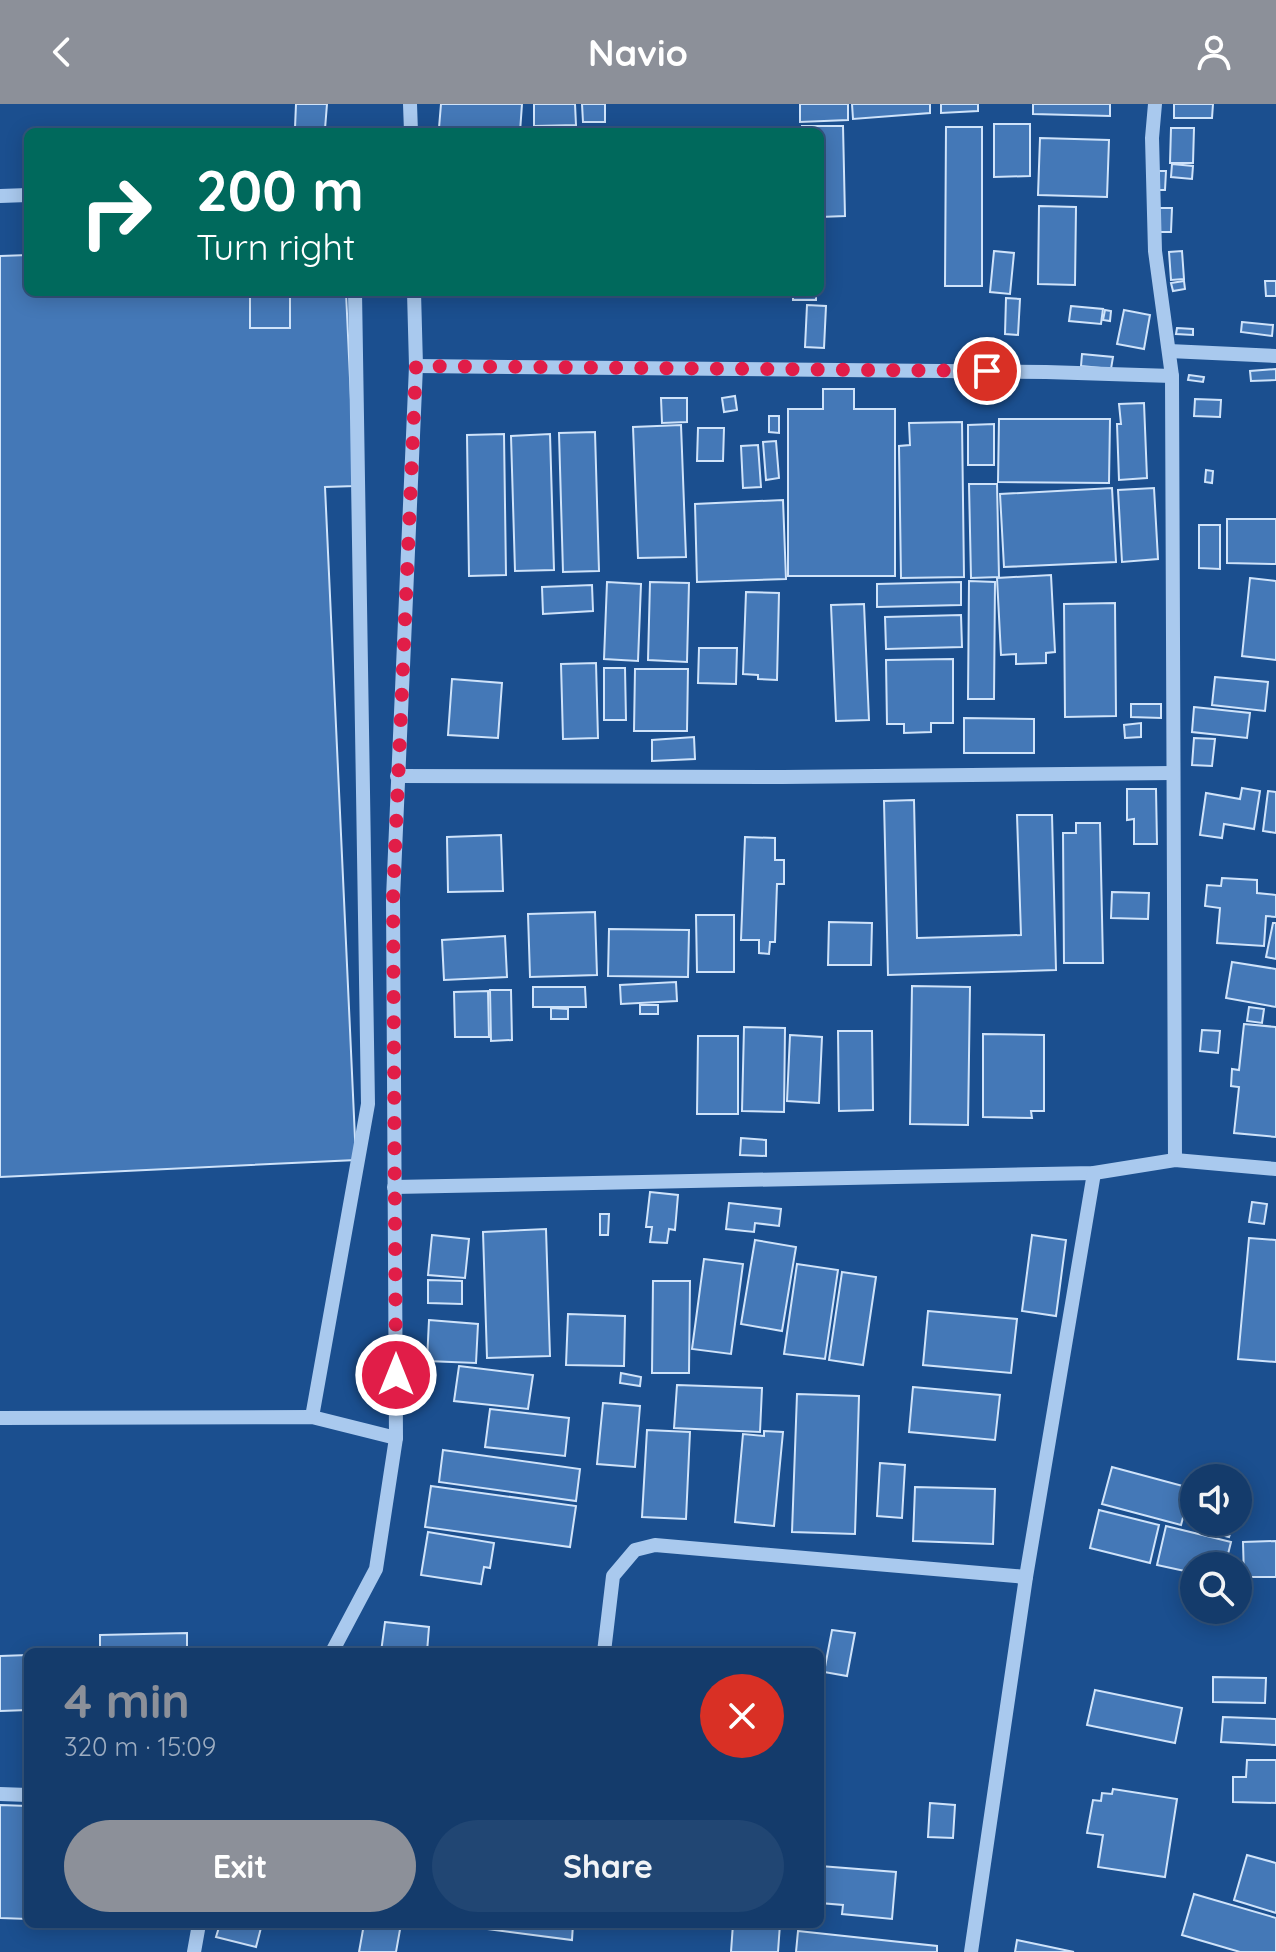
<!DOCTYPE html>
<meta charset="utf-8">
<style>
body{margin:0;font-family:Quicksand,sans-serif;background:#214673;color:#f1f3f6;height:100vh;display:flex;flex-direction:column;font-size:30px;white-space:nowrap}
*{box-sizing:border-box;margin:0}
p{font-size:26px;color:#9dadc1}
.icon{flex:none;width:44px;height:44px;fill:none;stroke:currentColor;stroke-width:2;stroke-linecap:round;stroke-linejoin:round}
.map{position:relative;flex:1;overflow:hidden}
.drawer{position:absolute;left:24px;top:1544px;width:800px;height:280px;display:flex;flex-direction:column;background:#143b6b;border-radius:12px;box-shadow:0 4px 20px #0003,0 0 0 2px #33557e}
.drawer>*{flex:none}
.hud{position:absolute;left:24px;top:24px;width:800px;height:168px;border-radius:12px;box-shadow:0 4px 20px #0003,0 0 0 2px #33557e;background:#00695c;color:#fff;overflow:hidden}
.fabs{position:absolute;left:1180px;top:1360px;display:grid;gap:16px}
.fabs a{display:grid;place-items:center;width:72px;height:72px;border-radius:50%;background:#143b6b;box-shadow:0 4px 20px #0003,0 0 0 2px #33557e;font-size:40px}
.pin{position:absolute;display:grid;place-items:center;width:68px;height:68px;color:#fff;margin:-34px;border:4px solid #fff;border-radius:50%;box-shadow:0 2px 8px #0007}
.me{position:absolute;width:88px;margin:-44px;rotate:0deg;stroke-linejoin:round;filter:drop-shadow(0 0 6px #0008)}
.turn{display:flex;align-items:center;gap:28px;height:168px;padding:0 40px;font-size:36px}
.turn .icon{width:104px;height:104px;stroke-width:2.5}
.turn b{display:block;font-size:56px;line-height:68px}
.round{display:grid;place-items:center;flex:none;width:84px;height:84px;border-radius:42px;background:#214673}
.headline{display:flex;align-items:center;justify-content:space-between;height:136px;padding:0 40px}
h1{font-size:48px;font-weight:800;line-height:60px;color:#8c9099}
.button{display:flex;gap:16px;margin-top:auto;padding:16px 40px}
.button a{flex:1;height:92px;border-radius:48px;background:#8c9099;color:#fff;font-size:32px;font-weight:800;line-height:92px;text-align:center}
.button a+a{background:#214673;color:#f1f3f6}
header{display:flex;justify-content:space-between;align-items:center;height:104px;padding:0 40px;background:#8c9099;color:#fff;font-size:36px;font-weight:800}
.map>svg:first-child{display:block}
.building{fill:#4478b7;stroke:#cfe3fa;stroke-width:2}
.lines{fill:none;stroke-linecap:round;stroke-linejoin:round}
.minor{stroke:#a9c9ee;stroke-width:14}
.route{stroke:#e11d48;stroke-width:14;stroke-dasharray:0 25.2}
</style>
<header><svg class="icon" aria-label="back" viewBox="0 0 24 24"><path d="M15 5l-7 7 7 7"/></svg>Navio<svg class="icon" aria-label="person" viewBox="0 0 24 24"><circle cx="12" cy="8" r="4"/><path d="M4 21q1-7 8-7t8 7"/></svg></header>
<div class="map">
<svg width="1276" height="1848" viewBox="0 0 1276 1848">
<rect width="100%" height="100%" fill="#1b4f8f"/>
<g class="building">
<path d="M296,0H327L325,25L295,24Z"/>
<path d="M441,0H522L520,28L439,24Z"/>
<path d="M534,0H575L576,21L534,22Z"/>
<path d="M582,0H605V18H583Z"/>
<path d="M800,0H848V16L800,18Z"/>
<path d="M852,0H930V9L853,15Z"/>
<path d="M941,0H978V7L941,9Z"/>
<path d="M1033,0H1110V12L1033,10Z"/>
<path d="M1174,0H1213L1212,14H1174Z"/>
<path d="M994,20H1030V72L994,73Z"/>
<path d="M802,22H843L845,112L820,113V28H802Z"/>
<path d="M946,23H982V182H945Z"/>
<path d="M1171,24H1194L1193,59H1170Z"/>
<path d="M661,25L705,26V28H661Z"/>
<path d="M1040,34L1109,36L1107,93L1038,91Z"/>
<path d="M1172,60L1193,62L1192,75L1171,73Z"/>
<path d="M1159,67H1166L1165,86H1159Z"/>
<path d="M1039,102L1076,103L1075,181L1038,180Z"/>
<path d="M1159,104H1172L1171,128H1159Z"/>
<path d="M994,147L1014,149L1010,190L990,188Z"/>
<path d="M1182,147L1184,175L1171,176L1169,148Z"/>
<path d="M28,151V188H346L355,382L325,383L356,1056L0,1073V152Z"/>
<path d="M1184,177L1185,185L1173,187L1171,179Z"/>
<path d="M1265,177H1276V192H1266Z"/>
<rect x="250" y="188" width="40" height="36"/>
<rect x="793" y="188" width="23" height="8"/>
<path d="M1006,194L1020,195L1018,231L1005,230Z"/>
<path d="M807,201L826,202L824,244L805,243Z"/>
<path d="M1071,202L1103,205L1101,220L1069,217Z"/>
<path d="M1105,206L1111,207L1110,217L1103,216Z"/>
<path d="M1124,206L1150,211L1144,245L1117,240Z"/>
<path d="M1242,218L1273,221L1272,232L1241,228Z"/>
<path d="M1177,224L1193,225V231L1176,230Z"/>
<path d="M1082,250L1113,253L1111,265L1081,262Z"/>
<path d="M1276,265V276L1251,277L1250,267Z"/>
<path d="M1189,271L1204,273L1203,278L1188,276Z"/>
<path d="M823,285H854V305H895V472H788V305H823Z"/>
<path d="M735,292L737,306L724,308L722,294Z"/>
<path d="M661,294H687V318L662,319Z"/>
<path d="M1195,295L1221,296L1220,313L1194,312Z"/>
<path d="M1144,299L1147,374L1119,376L1117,320H1121L1119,300Z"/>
<path d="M769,312H779V329L769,328Z"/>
<path d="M999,315H1110L1109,379L998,378Z"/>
<path d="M962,318L964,473L901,474L899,342L910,341L909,319Z"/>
<path d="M994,320V361H968V321Z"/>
<path d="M681,321L686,453L638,454L633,323Z"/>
<path d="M698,324H724L723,357H697Z"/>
<path d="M595,328L599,467L563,468L559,329Z"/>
<path d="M504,330L506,471L469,472L467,331Z"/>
<path d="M550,330L554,466L515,467L511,332Z"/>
<path d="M776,337L779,374L766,376L763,338Z"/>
<path d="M758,341L761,383L743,384L741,342Z"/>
<path d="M1206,366L1213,367L1212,379L1205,378Z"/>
<path d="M969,380H997L999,473L971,474Z"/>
<path d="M1112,384L1116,458L1004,463L1000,390Z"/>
<path d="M1154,384L1158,455L1122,458L1118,386Z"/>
<path d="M783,396L786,475L697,478L695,400Z"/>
<path d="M1227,415H1276V460L1227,459Z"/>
<path d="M1199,421H1220V465L1199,464Z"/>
<path d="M1051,471L1055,548L1046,549V559L1016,560V550L1001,551L997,474Z"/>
<path d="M1250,474L1276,477V556L1242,552Z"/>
<path d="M969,477L995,478L994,595H968Z"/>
<path d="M607,478L641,480L638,557L604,555Z"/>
<path d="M650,478L689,479L687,558L648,556Z"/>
<path d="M961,478V501L877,503V480Z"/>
<path d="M592,481L593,507L543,510L542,483Z"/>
<path d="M746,488L779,489L777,576L758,575V571L743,570Z"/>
<path d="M1115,499L1116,612L1065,613L1064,500Z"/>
<path d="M864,500L869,616L836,617L831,501Z"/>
<path d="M961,511L962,543L886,545L885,513Z"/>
<path d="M699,544H737L736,580L698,579Z"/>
<path d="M953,555V619H931V628L904,629V620H887L886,556Z"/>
<path d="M596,559L598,634L563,635L561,560Z"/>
<path d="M604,564H625L626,616H604Z"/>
<path d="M635,565H688L687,627H634Z"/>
<path d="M1215,573L1268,578L1265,607L1212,601Z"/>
<path d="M452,575L502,579L498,634L448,631Z"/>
<path d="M1131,600H1161V614L1131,613Z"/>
<path d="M1194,603L1250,609L1247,634L1192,628Z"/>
<path d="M964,614L1034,615V649H964Z"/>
<path d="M1141,619V633L1125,634L1124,621Z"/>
<path d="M694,633L695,655L652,657V636Z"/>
<path d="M1194,634L1215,635L1212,662L1192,661Z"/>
<path d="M1242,684L1260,687L1254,725L1224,720L1222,734L1200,731L1206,689L1240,695Z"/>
<path d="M1127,685H1156L1157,740H1134V715L1127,716Z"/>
<path d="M1268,687L1276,688V729L1263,727Z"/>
<path d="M914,696L917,834L1021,831L1017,711H1052L1056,866L888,871L884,697Z"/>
<path d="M1076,719H1100L1103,859H1064L1063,729H1076Z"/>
<path d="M501,731L503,787L448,788L447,733Z"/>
<path d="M745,733L775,734V756H784V780H777L775,838H770L769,850L759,849V836H741Z"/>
<path d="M1222,774L1257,776V789L1276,791V813L1266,812L1264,842L1217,839L1220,804L1205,802L1207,781L1221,782Z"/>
<path d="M1112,788L1149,789L1148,815L1111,814Z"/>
<path d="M595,808L597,871L530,873L528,810Z"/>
<path d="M696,811H734V868H697Z"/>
<path d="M829,818L872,819L871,861H828Z"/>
<path d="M1273,819H1276V855L1266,853Z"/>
<path d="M609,825L689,826L688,873L608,872Z"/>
<path d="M505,832L507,873L444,876L442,836Z"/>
<path d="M1232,858L1276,865V903L1226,894Z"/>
<path d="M676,878L677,897L621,900L620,881Z"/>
<path d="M912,882L970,883L968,1021L910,1020Z"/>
<path d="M533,883H585L586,903H533Z"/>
<path d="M490,886H511L512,936L491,937Z"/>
<path d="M488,887L489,933H455L454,888Z"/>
<rect x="640" y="901" width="18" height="9"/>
<path d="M1249,903L1264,905L1262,919L1247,917Z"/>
<path d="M551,904L568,905V915H551Z"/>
<path d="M1244,920L1276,923V1033L1234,1029L1239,983L1231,982L1232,965L1239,966Z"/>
<path d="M744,923L785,924L784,1008L742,1007Z"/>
<path d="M1202,926L1220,927L1218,949L1200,947Z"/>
<path d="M838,927H872L873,1006L839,1007Z"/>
<path d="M983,930L1044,931V1007H1031L1032,1014L983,1013Z"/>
<path d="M790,931L822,933L819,999L787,997Z"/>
<path d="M698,932H738V1010H697Z"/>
<path d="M741,1034L766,1036V1052L740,1051Z"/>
<path d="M650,1088L678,1091L675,1126L669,1125L667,1139L650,1138L652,1123H646Z"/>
<path d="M1252,1098L1267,1100L1264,1120L1249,1118Z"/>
<path d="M729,1099L781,1105L779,1122L755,1119L754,1128L726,1125Z"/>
<path d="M600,1110H609L608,1131H600Z"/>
<path d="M546,1125L550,1252L487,1254L483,1128Z"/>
<path d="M432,1131L469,1135L465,1174L428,1171Z"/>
<path d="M1032,1131L1066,1136L1056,1212L1022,1207Z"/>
<path d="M1249,1134L1276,1136V1258L1238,1255Z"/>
<path d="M755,1136L796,1143L782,1227L741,1220Z"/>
<path d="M704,1155L743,1160L731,1250L692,1245Z"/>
<path d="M797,1160L838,1166L825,1255L784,1250Z"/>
<path d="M842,1168L876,1173L863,1261L829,1256Z"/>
<path d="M428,1176L462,1177V1200L428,1199Z"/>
<path d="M653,1177H690L689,1269H652Z"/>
<path d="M928,1207L1017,1215L1011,1269L923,1261Z"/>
<path d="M568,1210L625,1212L624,1262L566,1261Z"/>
<path d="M429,1216L478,1220L476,1259L427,1257Z"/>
<path d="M459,1262L533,1271L528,1305L454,1297Z"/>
<path d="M621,1269L641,1273L640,1282L620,1279Z"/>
<path d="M677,1281L762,1284L760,1328L674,1324Z"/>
<path d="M913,1283L1000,1291L995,1336L909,1328Z"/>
<path d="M797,1290L859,1292L855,1430L792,1428Z"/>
<path d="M603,1299L640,1302L635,1363L597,1360Z"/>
<path d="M490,1305L569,1314L565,1352L485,1343Z"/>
<path d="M647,1326L690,1328L686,1415L642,1413Z"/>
<path d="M764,1327L783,1328L774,1422L735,1418L743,1330L764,1332Z"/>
<path d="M443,1346L580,1365L576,1397L439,1378Z"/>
<path d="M880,1359L905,1361L902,1414L877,1412Z"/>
<path d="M1112,1363L1194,1385V1413L1184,1410L1181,1421L1102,1400Z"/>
<path d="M431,1382L576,1402L570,1443L425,1423Z"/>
<path d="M915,1383L995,1385L993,1440L913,1437Z"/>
<path d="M1099,1406L1159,1421L1150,1459L1090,1444Z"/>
<path d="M1199,1418H1234L1229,1433L1198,1425Z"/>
<path d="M1166,1422L1231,1438L1225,1462H1194V1469L1157,1461Z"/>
<path d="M428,1428L494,1439L490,1464L484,1463L481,1480L421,1471Z"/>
<path d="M1276,1437V1473H1244L1243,1438Z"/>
<path d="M385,1518L429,1523L427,1548H381Z"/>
<path d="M832,1526L855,1529L847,1572L824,1568Z"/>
<path d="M187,1529V1548H100V1531Z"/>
<path d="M28,1551V1606L0,1607V1552Z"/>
<path d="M1213,1573L1266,1574L1265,1599L1213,1598Z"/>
<path d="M1095,1586L1182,1604L1175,1639L1087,1621Z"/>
<path d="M1223,1613L1276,1615V1641L1221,1638Z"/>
<path d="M1247,1656H1276V1699L1233,1698V1673H1246Z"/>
<path d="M1113,1685L1177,1695L1165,1773L1098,1763L1103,1731L1087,1729L1093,1696L1101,1697L1102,1689L1112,1690Z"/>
<path d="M930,1699L955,1701L953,1734L928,1733Z"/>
<path d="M0,1701L28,1702V1815L0,1814Z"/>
<path d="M1247,1751L1276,1759V1809L1234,1796Z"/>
<path d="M820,1762L896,1768L892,1815L842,1810L843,1801L820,1799Z"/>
<path d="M1194,1790L1276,1814V1848H1240L1182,1831Z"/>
<path d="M220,1820H262L256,1843L216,1833Z"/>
<path d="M364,1820H401L396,1848H359Z"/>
<path d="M449,1820H573L572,1836Z"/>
<path d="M733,1820H780L778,1848H731Z"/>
<path d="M798,1827L937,1842V1848H796Z"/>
<path d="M1017,1836L1074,1848H1015Z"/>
</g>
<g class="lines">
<g class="minor">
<path d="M410,0L411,28"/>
<path d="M1155,0L1152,34L1155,147L1172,272L1175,1056"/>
<path d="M0,92L28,91"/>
<path d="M1169,247L1276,252"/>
<path d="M416,262L1046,268L1172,272"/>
<path d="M397,672L783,673L1173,669"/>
<path d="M394,1083L1094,1069L1175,1056L1276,1065"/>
<path d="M312,1313L368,1000L355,188"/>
<path d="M0,1314L312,1313L396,1334"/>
<path d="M332,1548L376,1465L396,1334L393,794L416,262L414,188"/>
<path d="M604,1548L613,1472L635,1446L655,1441L1026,1473"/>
<path d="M0,1690L28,1691"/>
<path d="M194,1848L199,1820"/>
<path d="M971,1848L1026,1473L1094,1069"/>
</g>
</g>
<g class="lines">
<path class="route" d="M396,1271L393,794L416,262L987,267"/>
</g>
</svg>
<div class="fabs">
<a><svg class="icon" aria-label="sound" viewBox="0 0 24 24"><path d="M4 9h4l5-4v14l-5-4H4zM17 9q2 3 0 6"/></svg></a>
<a><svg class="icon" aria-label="search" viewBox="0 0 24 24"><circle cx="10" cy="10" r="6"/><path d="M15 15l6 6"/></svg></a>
</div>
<div class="pin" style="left:987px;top:267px;background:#d93025"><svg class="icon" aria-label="arrive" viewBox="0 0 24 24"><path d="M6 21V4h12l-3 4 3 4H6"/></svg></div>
<svg class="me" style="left:396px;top:1271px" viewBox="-20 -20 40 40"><circle r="17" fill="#e11d48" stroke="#fff" stroke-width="3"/><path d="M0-11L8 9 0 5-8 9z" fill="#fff"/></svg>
<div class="hud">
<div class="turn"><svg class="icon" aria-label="right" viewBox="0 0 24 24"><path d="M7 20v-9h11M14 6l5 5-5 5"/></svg><div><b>200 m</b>Turn right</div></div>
</div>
<section class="drawer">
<div class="headline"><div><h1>4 min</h1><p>320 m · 15:09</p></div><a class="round" style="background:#d93025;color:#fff"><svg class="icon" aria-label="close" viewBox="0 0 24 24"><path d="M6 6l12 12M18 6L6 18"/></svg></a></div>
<div class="button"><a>Exit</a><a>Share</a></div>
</section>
</div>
